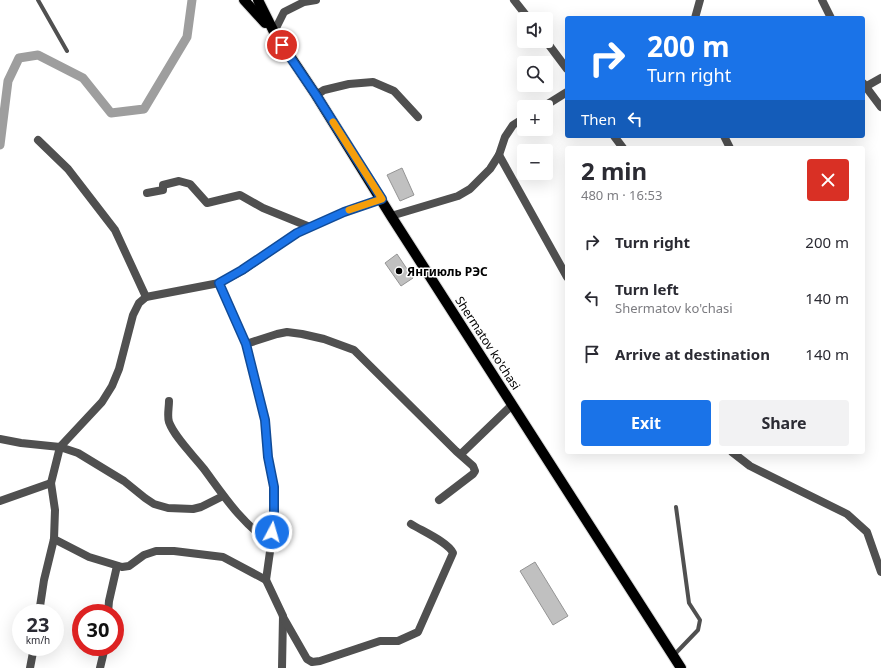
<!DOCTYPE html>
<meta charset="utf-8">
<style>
body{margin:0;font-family:"Noto Sans",sans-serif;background:#f2f2f3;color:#2b2b33;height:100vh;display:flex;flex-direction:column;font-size:15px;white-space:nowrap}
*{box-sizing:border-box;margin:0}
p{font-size:13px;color:#7c7c81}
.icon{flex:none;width:22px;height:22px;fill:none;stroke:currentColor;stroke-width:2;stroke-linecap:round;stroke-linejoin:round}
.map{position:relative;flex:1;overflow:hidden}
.panel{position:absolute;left:565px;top:146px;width:300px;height:308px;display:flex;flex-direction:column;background:#fff;border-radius:4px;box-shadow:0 4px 16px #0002}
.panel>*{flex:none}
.hud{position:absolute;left:565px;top:16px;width:300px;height:122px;border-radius:4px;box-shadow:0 4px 16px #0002;background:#1a73e8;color:#fff;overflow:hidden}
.tools{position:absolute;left:517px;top:12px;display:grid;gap:8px}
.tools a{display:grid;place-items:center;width:36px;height:36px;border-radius:4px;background:#fff;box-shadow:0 4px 16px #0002;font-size:20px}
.speed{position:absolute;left:12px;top:604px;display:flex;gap:8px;font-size:20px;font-weight:700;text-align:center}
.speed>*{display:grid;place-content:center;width:52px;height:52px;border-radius:50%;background:#fff;box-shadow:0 4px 16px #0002;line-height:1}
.speed small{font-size:10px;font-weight:400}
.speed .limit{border:6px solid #d22;background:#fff;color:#111}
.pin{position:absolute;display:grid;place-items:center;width:34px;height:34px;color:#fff;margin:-17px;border:2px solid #fff;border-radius:50%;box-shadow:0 1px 4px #0007}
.me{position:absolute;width:44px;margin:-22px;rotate:6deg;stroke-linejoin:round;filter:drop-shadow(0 0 3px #0008)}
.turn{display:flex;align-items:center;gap:14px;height:84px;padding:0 16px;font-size:18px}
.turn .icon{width:52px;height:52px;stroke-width:2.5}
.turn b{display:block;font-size:28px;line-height:34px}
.then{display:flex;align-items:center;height:38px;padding:0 16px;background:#0003;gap:8px;font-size:15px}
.round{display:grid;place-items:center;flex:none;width:42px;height:42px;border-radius:4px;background:#f2f2f3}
.overview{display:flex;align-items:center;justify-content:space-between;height:68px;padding:0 16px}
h1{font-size:24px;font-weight:700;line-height:30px}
.cta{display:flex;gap:8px;margin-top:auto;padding:8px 16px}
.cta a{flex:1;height:46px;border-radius:4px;background:#1a73e8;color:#fff;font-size:16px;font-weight:700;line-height:46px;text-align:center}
.cta a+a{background:#f2f2f3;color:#2b2b33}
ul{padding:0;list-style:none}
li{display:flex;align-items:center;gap:12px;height:56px;padding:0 16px}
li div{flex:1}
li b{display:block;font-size:15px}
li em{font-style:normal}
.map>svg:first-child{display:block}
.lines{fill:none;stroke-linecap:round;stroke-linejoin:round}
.canal{stroke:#9e9e9e;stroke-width:9}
.building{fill:#c0c0c0;stroke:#949494}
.primary-casing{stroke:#dbdbdb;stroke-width:12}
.service{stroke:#505050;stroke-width:4}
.minor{stroke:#505050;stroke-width:8}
.tertiary{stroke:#505050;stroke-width:8}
.primary{stroke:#000;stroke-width:10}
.route-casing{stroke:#114b97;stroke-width:10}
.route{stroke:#1a73e8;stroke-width:7}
.slow{stroke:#f59e0b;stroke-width:7}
.poi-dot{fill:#000;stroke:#fff;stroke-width:1.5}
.labels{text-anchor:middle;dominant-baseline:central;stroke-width:3;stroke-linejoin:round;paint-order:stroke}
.poi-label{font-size:12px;font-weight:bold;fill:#000;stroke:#fff;text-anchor:start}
.street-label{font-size:12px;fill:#000;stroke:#fff}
</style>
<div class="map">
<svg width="881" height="668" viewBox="0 0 881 668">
<rect width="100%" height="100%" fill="#fff"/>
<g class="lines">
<path class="canal" d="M0,145L8,81L19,58L38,55L83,78L111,113L144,109L187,37L192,0"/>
</g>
<g class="building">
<path d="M402,168L414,195L400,201L387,175Z"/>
<path d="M397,254L413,278L401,286L385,263Z"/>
<path d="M535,562L568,616L553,625L520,571Z"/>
</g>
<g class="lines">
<defs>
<g id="primary">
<path d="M244,0L265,23"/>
<path d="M258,0L274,32L316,95L391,216L681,668"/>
</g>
</defs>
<use href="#primary" class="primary-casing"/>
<g class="service">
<path d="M38,0L67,51"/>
<path d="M673,656L698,630L700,620L689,603L676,507"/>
</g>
<g class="minor">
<path d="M514,0L529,19"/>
<path d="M274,32L284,12L304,2L316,0"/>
<path d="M546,41L567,69"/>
<path d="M316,95L324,90L349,84L373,82L394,91L418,117"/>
<path d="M614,136L623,148"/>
<path d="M724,136L730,148"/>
<path d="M38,140L68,169L115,230L146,297"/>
<path d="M499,155L567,277"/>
<path d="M147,193L163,190V185L179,181L190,184L207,203L240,195L263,208L310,227"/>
<path d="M219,283L246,344L265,420L268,457L274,487V523L266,580L283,616L282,668"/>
<path d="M246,344L277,334L287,332L302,334L324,339L354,350L456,451L473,466L475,471L473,474L439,500"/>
<path d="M169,401C169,408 167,416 169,422C175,438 194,456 204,469C224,496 242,524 270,542"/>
<path d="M0,439L21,443L60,447L78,453L124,481L145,498L154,504L168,508L193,509L201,507L223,496"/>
<path d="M732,452L750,466L847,514L867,532L881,572"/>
<path d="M461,454L512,405"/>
<path d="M0,501L51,483"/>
<path d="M54,539L89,557L122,567L129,566L144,555L156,551H174L223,557L266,580"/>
<path d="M39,613L44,580L54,539L55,510L51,483L60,447L102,402L112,386L119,369L133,315L139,303L146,297L219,283L242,271L297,233L344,212L382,199"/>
<path d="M108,613L109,601L117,566"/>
<path d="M283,617L307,659L312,662L320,661L380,641H398L418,632L453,553C448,542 422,531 411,524"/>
<path d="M30,668L34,647"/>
<path d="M100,668L105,647"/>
</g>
<g class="tertiary">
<path d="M822,0L831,18"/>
<path d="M695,18L700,0"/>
<path d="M863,83L881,107"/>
<path d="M865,87L881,78"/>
<path d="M543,107L567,92"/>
<path d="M391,216L458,196L470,189L490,169L499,155L505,137L513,125L524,118"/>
</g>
<use href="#primary" class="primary"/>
</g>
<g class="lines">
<defs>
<path id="route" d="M272,532L274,522V487L268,457L265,420L246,344L219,283L242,270L297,233L344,212L382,199L316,95L282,45"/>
</defs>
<use href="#route" class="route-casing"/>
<use href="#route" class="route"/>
<path class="slow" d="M333,122L382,199L349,210"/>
</g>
<circle class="poi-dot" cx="399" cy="271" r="4"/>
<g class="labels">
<g class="poi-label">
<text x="407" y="271">Янгиюль РЭС</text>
</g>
<g class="street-label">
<text transform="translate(488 343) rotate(57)">Shermatov ko'chasi</text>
</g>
</g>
</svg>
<div class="tools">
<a><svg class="icon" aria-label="sound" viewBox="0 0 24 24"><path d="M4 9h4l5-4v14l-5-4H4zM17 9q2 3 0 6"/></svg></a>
<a><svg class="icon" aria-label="search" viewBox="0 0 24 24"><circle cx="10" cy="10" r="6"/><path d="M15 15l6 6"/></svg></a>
<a>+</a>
<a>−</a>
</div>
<div class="speed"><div>23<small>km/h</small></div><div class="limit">30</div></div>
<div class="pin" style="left:282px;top:45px;background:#d93025"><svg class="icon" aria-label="arrive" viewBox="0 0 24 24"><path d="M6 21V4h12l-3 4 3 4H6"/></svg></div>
<svg class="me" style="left:272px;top:532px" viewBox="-20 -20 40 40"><circle r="17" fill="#1a73e8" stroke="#fff" stroke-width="3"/><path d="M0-11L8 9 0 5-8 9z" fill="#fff"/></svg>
<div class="hud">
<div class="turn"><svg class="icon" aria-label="right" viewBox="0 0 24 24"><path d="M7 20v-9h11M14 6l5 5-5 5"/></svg><div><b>200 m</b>Turn right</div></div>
<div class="then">Then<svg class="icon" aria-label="left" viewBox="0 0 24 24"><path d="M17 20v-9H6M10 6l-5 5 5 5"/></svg></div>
</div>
<section class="panel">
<div class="overview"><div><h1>2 min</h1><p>480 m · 16:53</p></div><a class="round" style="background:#d93025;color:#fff"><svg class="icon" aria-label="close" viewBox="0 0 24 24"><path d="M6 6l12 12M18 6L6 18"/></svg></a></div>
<ul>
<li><svg class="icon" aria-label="right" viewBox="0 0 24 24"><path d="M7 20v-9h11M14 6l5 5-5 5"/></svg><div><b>Turn right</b></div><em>200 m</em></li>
<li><svg class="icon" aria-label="left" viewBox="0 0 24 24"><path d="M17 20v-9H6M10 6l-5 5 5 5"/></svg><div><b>Turn left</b><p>Shermatov ko'chasi</p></div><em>140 m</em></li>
<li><svg class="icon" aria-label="arrive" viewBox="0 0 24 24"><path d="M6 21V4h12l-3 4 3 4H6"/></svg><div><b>Arrive at destination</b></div><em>140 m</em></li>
</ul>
<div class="cta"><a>Exit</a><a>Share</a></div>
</section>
</div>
